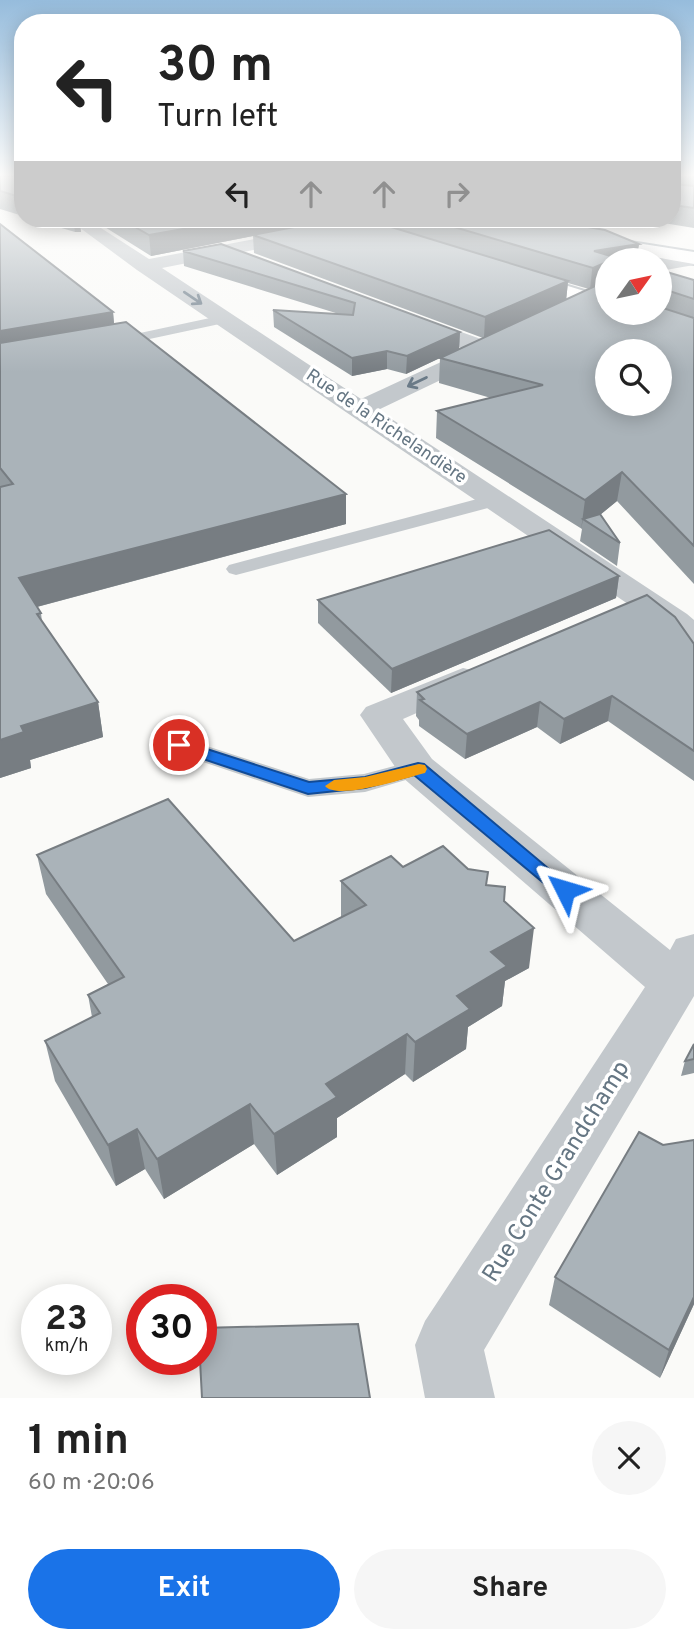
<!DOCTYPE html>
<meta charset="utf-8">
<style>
body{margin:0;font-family:Overpass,sans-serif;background:#f6f6f6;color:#222;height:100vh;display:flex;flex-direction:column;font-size:26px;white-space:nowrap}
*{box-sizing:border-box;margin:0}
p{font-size:23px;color:#767676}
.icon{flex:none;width:38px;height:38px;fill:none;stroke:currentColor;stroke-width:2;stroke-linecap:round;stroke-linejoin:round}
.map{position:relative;height:1398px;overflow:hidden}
.panel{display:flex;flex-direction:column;background:#fff;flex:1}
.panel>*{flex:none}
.guide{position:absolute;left:14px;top:14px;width:667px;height:214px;border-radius:28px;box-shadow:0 4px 18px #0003;background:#fff;color:#222;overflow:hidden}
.needle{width:46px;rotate:57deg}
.buttons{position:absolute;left:595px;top:248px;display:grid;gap:14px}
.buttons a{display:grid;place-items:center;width:77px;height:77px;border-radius:50%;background:#fff;box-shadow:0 4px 18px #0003;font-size:35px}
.speed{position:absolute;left:21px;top:1284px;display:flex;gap:14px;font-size:35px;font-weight:700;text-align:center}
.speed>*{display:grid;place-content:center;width:91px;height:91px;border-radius:50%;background:#fff;box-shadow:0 4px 18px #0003;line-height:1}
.speed small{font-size:18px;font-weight:400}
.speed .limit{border:10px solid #d22;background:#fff;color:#111}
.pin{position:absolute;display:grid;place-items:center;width:60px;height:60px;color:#fff;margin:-30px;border:4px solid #fff;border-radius:50%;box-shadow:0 2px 7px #0007}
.me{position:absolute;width:77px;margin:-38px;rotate:310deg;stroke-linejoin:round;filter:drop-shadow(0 0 5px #0008)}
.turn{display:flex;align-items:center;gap:24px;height:147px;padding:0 28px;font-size:32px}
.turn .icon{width:91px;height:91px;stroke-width:2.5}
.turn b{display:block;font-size:49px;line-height:60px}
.lanes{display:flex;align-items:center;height:66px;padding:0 28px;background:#0003;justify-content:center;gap:35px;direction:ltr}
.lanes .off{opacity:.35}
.round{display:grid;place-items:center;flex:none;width:74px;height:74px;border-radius:37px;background:#f6f6f6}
.headline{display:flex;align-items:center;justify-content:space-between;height:119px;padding:0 28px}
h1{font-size:42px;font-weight:700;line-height:52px}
.action{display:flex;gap:14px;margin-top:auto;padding:14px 28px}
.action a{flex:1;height:80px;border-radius:42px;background:#1a73e8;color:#fff;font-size:28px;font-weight:700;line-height:80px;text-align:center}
.action a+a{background:#f6f6f6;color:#222}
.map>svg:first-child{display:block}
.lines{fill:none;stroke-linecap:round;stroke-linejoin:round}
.secondary-casing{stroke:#b3babf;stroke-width:4}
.lane{fill:#c3c8cc;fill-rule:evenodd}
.street{fill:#c3c8cc;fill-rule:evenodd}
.secondary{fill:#fff;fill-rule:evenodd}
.wall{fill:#929a9f;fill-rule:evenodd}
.shaded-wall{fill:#777d82}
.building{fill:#aab3b9;stroke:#777d82;stroke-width:2;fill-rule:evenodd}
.oneway{stroke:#6a7a87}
.route{fill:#1a73e8;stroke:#114b97;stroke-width:2}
.slow{fill:#f59e0b}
.labels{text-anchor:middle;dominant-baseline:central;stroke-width:7;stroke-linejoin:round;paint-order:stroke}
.far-street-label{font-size:18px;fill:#657683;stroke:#fff}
.near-street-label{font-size:24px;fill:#657683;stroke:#fff}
</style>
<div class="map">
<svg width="694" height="1398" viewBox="0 0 694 1398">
<rect width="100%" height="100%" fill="#fafaf8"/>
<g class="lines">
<defs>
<g id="secondary">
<path d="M586,235L694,252V264L580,244L577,240Z"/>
<path d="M516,270L607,298V311L509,280L506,276L509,272Z"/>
</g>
</defs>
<use href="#secondary" class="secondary-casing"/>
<g class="lane">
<path d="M224,315L231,319L229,322L112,347L105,343L112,339Z"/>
<path d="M496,494L505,500L503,504L236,575L229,573L226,569L229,565Z"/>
<path d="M179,737L309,779L364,774L417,760L426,762L430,768L426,774L365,792L308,797L170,751L166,745L170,739Z"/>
</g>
<g class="street">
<path d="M68,219H87L149,259L303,230L309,231L312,235L309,239L162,268L361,399L467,350L403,327L400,322L403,317H419L495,344L498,349L495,354L378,410L687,614L694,620V650L681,647L663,628L609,591L137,270Z"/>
<path d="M694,253V265L660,271V261H655Z"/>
<path d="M463,668L476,671L482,679L476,687L403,719L432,759L670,950L676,939L694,934V996L484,1350L495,1398H425L415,1345L425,1321L645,987L402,777L360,715L366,707Z"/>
</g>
<use href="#secondary" class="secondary"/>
</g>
<g class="wall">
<path d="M0,176H23V216L0,209Z"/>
<path d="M672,176H694V228L639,219H672Z"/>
<path d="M31,219H79L81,232H75Z"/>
<path d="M92,219H330V220L336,219H543L639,244L636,261H607V283L597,287L660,313V270L694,280V584L617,501L600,515L620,543L617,566L580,541L582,529L436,438L437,411L491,398L439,383L440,358L406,374L387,369L352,376L274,327L273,310L339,314L184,266L183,251L460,332L459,349L483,338L254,253L253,236L151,256ZM568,283L589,289L566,300Z"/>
<path d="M0,224L113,312L114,324L346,524L37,607L41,613L42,622L98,702L103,737L30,760L31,768L0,778Z"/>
<path d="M619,576L616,598L391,693L318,623V600Z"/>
<path d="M694,644V781L608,721L560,744L537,727L465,759L419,726V720L416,716L417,692Z"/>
<path d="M37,855L294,941L341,917V881L403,867L468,869L488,872L486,885L504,901L529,968L505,981L502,1006L468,1027L466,1049L413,1082L405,1074L337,1118V1137L277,1175L254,1144L164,1199L145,1169L116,1186L55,1081L45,1041L92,1017L88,995L108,984L46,894Z"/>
<path d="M694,1044V1073L681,1076L685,1061Z"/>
<path d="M663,1145L694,1304L660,1378L549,1305L555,1277Z"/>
</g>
<g class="shaded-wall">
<path d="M73,219H79L81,232H75Z"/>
<path d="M240,219H330L329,221L253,235V236L151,256L149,235Z"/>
<path d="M639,244L636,261H607V283L590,290L594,251Z"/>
<path d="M568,281L566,301L484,338L485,317Z"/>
<path d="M113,312L115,335L0,356V331Z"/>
<path d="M460,332L459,349L406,374L407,356Z"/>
<path d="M387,351V369L352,376V358Z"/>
<path d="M622,472L617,501L590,523L583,519L581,530L585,500Z"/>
<path d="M346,494V524L25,610L19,578Z"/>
<path d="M619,576L616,598L391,693L392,669Z"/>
<path d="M612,696L608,721L560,744L564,719Z"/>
<path d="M98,702L103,737L30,760L31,768L0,778V740L21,726Z"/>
<path d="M540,702L537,727L465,759L467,734Z"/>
<path d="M534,928L529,968L505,981L502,1006L468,1027L466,1049L413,1082L415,1042L457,996L491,952Z"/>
<path d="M407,1034L405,1074L337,1118V1137L277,1175L274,1134L326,1084Z"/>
<path d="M250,1104L254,1144L164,1199L157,1159Z"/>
<path d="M137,1129L145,1169L116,1186L108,1145Z"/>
<path d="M694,1297V1304L660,1378L669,1350Z"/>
</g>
<g class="building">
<path d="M0,176H23V198L0,191Z"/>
<path d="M672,176V182L674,184L694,186V208L672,205Z"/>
<path d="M121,219H240L149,235Z"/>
<path d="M336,219H365L568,281L485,317L253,235Z"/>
<path d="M427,219H542L605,230L639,244L594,251L627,261H607V262L593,268Z"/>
<path d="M0,224L113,312L0,331Z"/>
<path d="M221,244L460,332L407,356L387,351L352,358L273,310L353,315L355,303L183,251Z"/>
<path d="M660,270L694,280V299L660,288Z"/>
<path d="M595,286L607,289V313H660V307L694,318V546L622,472L585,500L437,411L543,385L440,358ZM607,352H660V404H607Z"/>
<path d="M126,322L346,494L19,578L41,613L37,614L98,702L21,726L24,732L0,740V487L13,484L0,468V343Z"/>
<path d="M600,514L620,543L583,519Z"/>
<path d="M549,530L619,576L392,669L318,600Z"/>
<path d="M647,595L675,617L694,644V751L612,696L564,719L540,702L467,734L420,700L424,699L417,692Z"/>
<path d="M168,799L294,941L366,905L341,881L391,856L403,867L443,846L468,869L488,872L486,885L505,887L504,901L534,928L491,952L507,966L457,996L470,1009L415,1042L407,1034L326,1084L337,1097L274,1134L250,1104L157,1159L137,1129L108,1145L45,1041L100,1013L88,995L124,977L37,855Z"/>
<path d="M694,1044V1059L685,1061Z"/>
<path d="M639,1132L663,1145L694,1140V1297L669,1350L555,1277Z"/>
<path d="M358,1324L370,1398H202L200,1360H201V1328Z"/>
</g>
<defs><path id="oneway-shaft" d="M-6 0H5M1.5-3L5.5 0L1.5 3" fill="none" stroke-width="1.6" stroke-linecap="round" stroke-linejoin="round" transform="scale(1.75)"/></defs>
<g class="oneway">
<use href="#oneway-shaft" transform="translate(193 298) rotate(34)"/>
<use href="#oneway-shaft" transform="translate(417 382) rotate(154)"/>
</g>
<linearGradient id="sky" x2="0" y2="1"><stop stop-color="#96bcdc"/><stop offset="0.47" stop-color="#fdfdfc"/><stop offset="1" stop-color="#fdfdfc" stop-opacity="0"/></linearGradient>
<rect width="694" height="372" fill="url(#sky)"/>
<path class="route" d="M179,740L309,782L365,777L418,763L424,764L574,890L571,895H558L414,775L365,788L308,794L173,749L171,745L173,742Z"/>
<path class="slow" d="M419,764L425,765L427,769L425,773C406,778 337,801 325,786L334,780L365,777Z"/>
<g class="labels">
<g class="far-street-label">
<text transform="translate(386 427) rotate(34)">Rue de la Richelandière</text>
</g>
<g class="near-street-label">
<text transform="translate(557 1172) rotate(-58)">Rue Conte Grandchamp</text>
</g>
</g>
</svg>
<div class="buttons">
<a><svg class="needle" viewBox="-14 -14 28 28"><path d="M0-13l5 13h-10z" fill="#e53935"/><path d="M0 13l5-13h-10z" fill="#767676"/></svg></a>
<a><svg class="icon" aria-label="search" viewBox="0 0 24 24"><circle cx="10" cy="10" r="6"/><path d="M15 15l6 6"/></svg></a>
</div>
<div class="speed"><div>23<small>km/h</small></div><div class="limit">30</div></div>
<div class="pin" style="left:179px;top:745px;background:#d93025"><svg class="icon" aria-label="arrive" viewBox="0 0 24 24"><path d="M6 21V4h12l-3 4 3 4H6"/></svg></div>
<svg class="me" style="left:565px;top:890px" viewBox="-20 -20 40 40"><path d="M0-17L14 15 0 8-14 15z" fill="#1a73e8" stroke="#fff" stroke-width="4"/></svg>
<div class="guide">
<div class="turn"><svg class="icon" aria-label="left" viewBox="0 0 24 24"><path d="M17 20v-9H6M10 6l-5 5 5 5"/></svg><div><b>30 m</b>Turn left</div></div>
<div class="lanes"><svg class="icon" aria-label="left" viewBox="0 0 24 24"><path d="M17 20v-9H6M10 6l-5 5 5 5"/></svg><svg class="icon off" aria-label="ahead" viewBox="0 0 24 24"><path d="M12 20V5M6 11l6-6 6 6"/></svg><svg class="icon off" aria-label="ahead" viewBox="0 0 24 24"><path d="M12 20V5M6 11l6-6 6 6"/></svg><svg class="icon off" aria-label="right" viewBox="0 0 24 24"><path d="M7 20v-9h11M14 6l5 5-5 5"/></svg></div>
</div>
</div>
<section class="panel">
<div class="headline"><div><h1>1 min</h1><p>60 m · 20:06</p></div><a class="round"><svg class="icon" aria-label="close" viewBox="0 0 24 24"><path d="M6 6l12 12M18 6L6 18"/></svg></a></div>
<div class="action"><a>Exit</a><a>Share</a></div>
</section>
